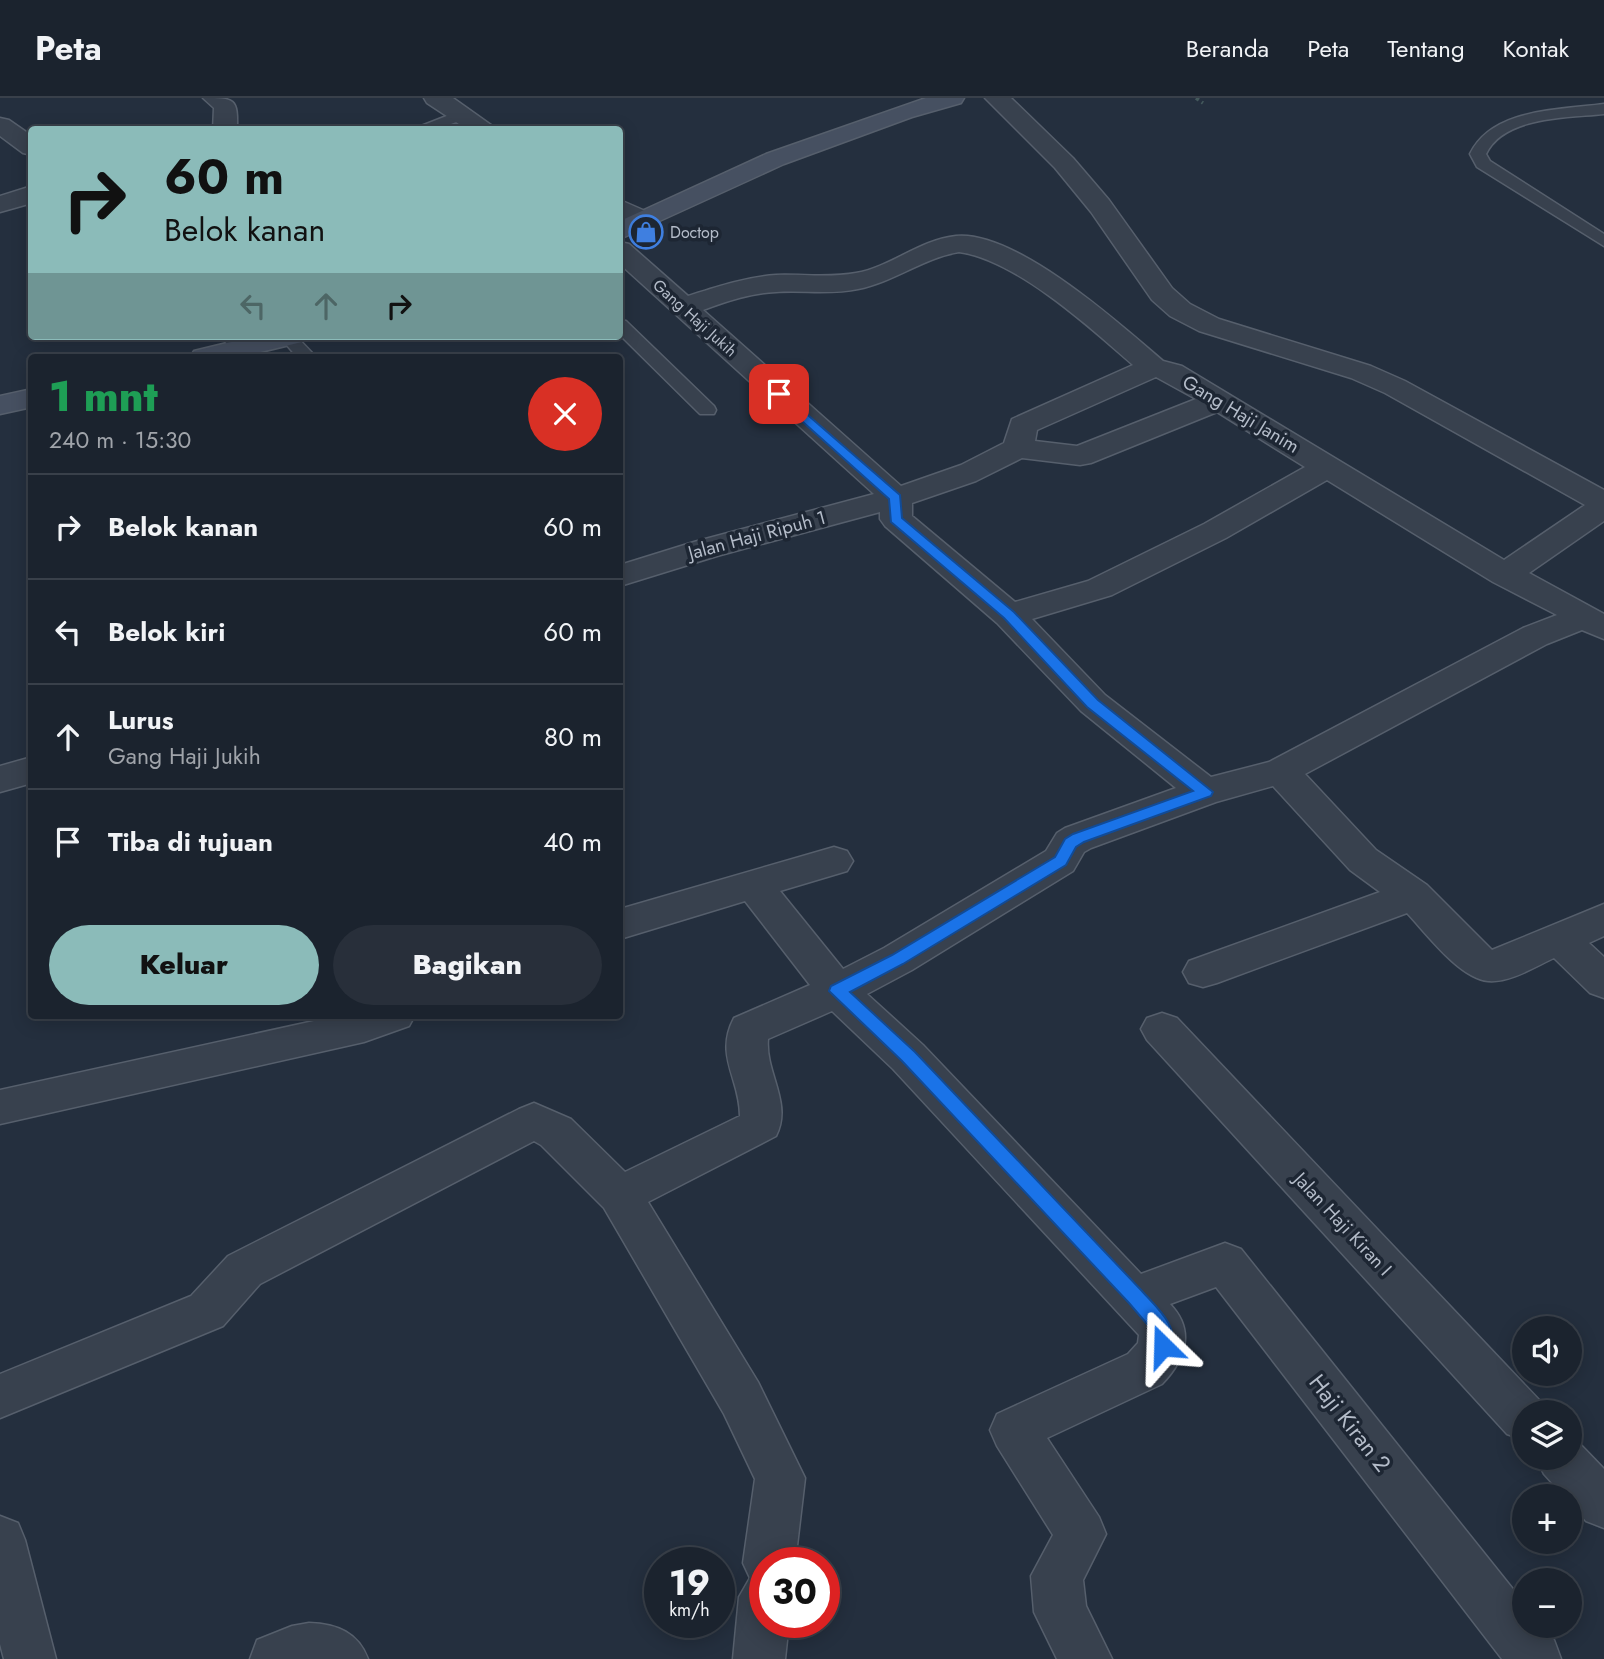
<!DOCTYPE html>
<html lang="id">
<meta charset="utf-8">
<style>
body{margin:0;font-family:Jost,sans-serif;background:#282f3a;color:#f1f3f6;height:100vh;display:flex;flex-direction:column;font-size:26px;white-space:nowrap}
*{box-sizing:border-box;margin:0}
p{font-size:23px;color:#a0a4aa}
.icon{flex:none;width:38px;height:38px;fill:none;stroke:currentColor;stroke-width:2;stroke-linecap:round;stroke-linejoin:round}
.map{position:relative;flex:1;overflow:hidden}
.side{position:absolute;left:28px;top:256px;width:595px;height:665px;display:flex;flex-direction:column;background:#1b232e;border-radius:7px;box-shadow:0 4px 18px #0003,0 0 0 2px #39404a}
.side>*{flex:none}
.top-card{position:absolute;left:28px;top:28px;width:595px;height:214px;border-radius:7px;box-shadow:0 4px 18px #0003,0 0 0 2px #39404a;background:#8bbbb9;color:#111;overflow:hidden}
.buttons{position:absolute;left:1512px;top:1218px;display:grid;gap:14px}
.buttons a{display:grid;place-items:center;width:70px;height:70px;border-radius:50%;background:#1b232e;box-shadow:0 4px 18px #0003,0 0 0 2px #39404a;font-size:35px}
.speed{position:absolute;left:644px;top:1449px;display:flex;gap:14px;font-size:35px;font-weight:700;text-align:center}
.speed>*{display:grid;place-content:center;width:91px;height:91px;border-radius:50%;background:#1b232e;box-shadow:0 4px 18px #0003,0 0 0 2px #39404a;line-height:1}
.speed small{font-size:18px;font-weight:400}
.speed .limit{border:10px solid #d22;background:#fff;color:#111}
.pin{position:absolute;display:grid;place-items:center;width:60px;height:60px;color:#fff;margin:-30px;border-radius:14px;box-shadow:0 4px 10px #0006}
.me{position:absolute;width:77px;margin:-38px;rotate:338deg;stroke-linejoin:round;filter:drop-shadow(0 0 5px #0008)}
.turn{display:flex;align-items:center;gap:24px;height:147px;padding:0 21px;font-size:32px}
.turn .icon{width:91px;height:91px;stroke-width:2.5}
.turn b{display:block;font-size:49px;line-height:60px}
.lanes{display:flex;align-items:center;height:66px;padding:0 21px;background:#0003;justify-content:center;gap:35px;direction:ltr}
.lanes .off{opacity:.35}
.round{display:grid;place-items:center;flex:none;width:74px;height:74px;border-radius:37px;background:#282f3a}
.head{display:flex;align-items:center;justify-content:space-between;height:119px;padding:0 21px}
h1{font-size:42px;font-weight:800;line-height:52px;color:#1e9e55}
.button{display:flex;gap:14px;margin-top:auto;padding:14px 21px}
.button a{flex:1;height:80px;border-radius:42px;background:#8bbbb9;color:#111;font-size:28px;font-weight:800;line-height:80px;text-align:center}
.button a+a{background:#282f3a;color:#f1f3f6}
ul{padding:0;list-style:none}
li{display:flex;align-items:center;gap:21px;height:105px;padding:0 21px;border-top:2px solid #39404a}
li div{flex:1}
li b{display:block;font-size:26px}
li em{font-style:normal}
header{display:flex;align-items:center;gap:42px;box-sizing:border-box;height:98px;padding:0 35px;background:#1b232e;border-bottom:2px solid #39404a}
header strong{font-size:33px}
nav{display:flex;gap:38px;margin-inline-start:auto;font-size:24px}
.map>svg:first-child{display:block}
.building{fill:#455162}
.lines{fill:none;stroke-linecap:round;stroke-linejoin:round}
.lane-casing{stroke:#565f6c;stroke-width:3}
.street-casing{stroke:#565f6c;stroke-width:3}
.secondary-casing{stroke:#565f6c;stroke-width:3}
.path{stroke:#44595c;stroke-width:3.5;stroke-dasharray:3.5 3.5;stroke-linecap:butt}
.lane{fill:#38414e;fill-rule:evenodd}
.street{fill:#38414e;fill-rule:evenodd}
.secondary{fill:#465061;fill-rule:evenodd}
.route{fill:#1a73e8;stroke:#114b97;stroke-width:2}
.labels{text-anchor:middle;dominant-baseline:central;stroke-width:7;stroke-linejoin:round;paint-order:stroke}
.far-poi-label{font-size:16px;fill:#b4bcc9;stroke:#1d2633;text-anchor:start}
.far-street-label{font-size:16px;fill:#b4bcc9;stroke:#1d2633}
.street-label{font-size:19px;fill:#b4bcc9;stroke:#1d2633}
.near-street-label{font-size:23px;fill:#b4bcc9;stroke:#1d2633}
</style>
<header>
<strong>Peta</strong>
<nav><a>Beranda</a><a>Peta</a><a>Tentang</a><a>Kontak</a></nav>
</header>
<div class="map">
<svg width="1604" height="1561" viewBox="0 0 1604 1561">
<rect width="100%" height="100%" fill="#242f3e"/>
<path class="building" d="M646,129L657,134L645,139L636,134Z"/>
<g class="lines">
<defs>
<g id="lane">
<path d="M1604,6V16C1568,20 1504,18 1486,56L1490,63L1604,136V148L1477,69L1470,56C1492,10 1560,12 1604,6Z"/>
<path d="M462,12L470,17L467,20L435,32H411Z"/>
<path d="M620,222L626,223L714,308L716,312L714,316H700L620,237Z"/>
<path d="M279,238H296L316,259H297Z"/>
</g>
<g id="street">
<path d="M203,0C235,0 238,0 237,32H213L214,10Z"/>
<path d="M424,0H453L498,32H468L427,5Z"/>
<path d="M985,0H1011L1073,60L1109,102L1172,190L1190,206L1219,221L1371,268L1405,283L1604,392V423L1529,475L1604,516V541L1582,532L1547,546L1305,676L1376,752L1427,787L1492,852L1604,806V838L1589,845L1604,859V900L1590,895L1554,860C1536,868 1510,885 1488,883C1459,880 1426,835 1407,815L1217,885L1203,889L1189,885L1183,874L1189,863L1380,794L1350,772L1273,688L1216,704L1091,750L1084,754L1073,773L912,872L867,896L923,947L1141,1176L1225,1145L1241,1151L1524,1505V1528H1542L1554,1542L1561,1561H1502L1216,1189L1170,1206C1196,1233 1185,1262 1162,1286L1047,1340L1099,1419L1106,1436L1083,1482L1086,1508L1112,1561H1057L1034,1514L1031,1478L1053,1437L997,1348L990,1332L997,1316L1128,1256L1138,1245L1139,1237L893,971L832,913L768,941C765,975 793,1005 776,1038L648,1104L758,1284L805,1380L795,1465H765V1524H789L785,1561H733L739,1499L750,1480L743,1465L755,1381L724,1316L604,1110L541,1047L534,1043L260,1186L223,1228L0,1320V1276L191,1198L228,1158L519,1011L534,1005L571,1021L625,1074L740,1018C740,980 714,958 734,920L810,887L745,803L620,841V811L834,749L847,753L853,763L847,773L780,793L843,871L884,850L1046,753L1057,735L1065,730L1176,690L1081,613L997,525L885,428L880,421V414L717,458L620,488V467L694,444L874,396L620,166V144L629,146L688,198C716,189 746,179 776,177C802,176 830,180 856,175C891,169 919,142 956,138C1015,132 1119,225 1163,263L1182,268L1504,462L1585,407L1385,295L1351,280L1199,233L1170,218L1152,202L1091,114L1055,70ZM959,154C1016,162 1090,229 1133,267L1012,321L1004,345L961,367L901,388L703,212C727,203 751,195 776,194C803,192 831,197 858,191C894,184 923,160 959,154ZM1156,279L1196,301L1077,348L1035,343L1037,332ZM1217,314L1305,369L1204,426L1088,483L1015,504L912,418V405L976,383L1022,360L1080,367L1091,365ZM1327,382L1493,484L1557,517L1523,530L1269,664L1211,679L1105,597L1032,521L1112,497L1226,440Z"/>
<path d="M0,20L9,22L32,38V57L23,55L0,38Z"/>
<path d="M32,88V105L0,114V98Z"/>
<path d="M620,102L652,116L656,122L652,128L643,130L620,120Z"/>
<path d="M221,238H251L260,249L256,255C239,259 230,252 221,238Z"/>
<path d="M32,659V685L0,694V668Z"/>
<path d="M1162,915L1177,920L1541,1304L1546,1314H1524V1342L1507,1336L1147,942L1141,931L1147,920Z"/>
<path d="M341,917H415L409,928L364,944L0,1026V992Z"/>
<path d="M1570,1340L1578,1344L1604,1371V1430L1586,1423L1570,1405V1398H1564L1544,1376L1536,1360H1570Z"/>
<path d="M0,1418L18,1425L25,1442L56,1561H4L0,1546Z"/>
<path d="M309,1525C338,1526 358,1535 368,1561H250L257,1542L292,1528Z"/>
</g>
<g id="secondary">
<path d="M926,0H964L961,5L912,19L784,66L620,141V123L766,56Z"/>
<path d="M256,238H306L302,244L240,259H190L194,253Z"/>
<path d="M32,291V309L0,316V298Z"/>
</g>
</defs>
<use href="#lane" class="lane-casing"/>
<use href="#street" class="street-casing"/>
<use href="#secondary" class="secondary-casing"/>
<path class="path" d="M1196,0L1203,5"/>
<use href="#lane" class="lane"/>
<use href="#street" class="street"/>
<use href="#secondary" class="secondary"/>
</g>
<path class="route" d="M779,292L900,397L902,420L1014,514L1098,602L1213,694L1211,698L1084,744L1076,749L1066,767L903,866L850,894L915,954L1142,1193C1157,1210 1181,1229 1170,1254L1163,1256L1156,1254L1153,1233L1129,1205L902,963L829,893L831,888L892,857L1055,759L1065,741L1073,736L1193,693L1087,609L1004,520L891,424L889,401L775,299V293Z"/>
<defs>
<symbol id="shop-ring" viewBox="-11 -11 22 22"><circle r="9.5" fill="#1d2633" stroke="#3f7fe0" stroke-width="1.5"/><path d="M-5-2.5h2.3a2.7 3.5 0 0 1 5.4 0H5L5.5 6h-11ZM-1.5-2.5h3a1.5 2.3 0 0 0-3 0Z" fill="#3f7fe0"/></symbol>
</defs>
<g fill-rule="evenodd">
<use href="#shop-ring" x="627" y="115" width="38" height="38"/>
</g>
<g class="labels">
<g class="far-poi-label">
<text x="670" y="134">Doctop</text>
</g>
<g class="far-street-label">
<text transform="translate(695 220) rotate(42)">Gang Haji Jukih</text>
</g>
<g class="street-label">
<text transform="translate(1241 316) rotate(31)">Gang Haji Janim</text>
<text transform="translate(757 437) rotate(-15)">Jalan Haji Ripuh 1</text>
<text transform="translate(1343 1126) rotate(47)">Jalan Haji Kiran I</text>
</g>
<g class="near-street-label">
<text transform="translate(1350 1325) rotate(52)">Haji Kiran 2</text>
</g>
</g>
</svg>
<div class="buttons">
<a><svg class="icon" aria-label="sound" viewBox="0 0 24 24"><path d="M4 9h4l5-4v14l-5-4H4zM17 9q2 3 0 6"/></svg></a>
<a><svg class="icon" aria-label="layers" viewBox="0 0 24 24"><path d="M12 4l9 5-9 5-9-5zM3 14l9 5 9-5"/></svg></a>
<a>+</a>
<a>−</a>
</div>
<div class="speed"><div>19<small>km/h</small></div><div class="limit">30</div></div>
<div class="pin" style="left:779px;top:296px;background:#d93025"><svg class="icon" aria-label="arrive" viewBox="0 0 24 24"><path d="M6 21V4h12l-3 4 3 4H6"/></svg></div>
<svg class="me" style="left:1163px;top:1248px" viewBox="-20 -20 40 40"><path d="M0-17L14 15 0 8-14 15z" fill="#1a73e8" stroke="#fff" stroke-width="4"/></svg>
<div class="top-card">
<div class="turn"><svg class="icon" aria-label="right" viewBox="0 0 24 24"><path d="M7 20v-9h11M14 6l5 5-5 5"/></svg><div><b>60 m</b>Belok kanan</div></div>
<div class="lanes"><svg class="icon off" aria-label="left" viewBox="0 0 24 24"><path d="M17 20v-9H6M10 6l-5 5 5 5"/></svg><svg class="icon off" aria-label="ahead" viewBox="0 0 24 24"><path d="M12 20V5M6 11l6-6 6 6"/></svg><svg class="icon" aria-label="right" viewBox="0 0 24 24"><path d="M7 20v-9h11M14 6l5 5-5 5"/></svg></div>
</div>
<section class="side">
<div class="head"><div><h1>1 mnt</h1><p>240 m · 15:30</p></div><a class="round" style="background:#d93025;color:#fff"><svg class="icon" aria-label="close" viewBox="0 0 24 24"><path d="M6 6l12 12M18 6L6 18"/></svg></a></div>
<ul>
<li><svg class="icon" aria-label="right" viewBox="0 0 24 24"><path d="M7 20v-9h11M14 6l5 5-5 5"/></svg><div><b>Belok kanan</b></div><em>60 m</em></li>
<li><svg class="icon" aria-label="left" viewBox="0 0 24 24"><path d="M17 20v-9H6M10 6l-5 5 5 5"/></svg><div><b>Belok kiri</b></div><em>60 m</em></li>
<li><svg class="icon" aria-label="ahead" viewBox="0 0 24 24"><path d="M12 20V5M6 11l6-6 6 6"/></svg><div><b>Lurus</b><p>Gang Haji Jukih</p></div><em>80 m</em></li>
<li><svg class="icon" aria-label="arrive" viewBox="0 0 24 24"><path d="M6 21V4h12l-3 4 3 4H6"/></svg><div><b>Tiba di tujuan</b></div><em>40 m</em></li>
</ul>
<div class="button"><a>Keluar</a><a>Bagikan</a></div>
</section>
</div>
